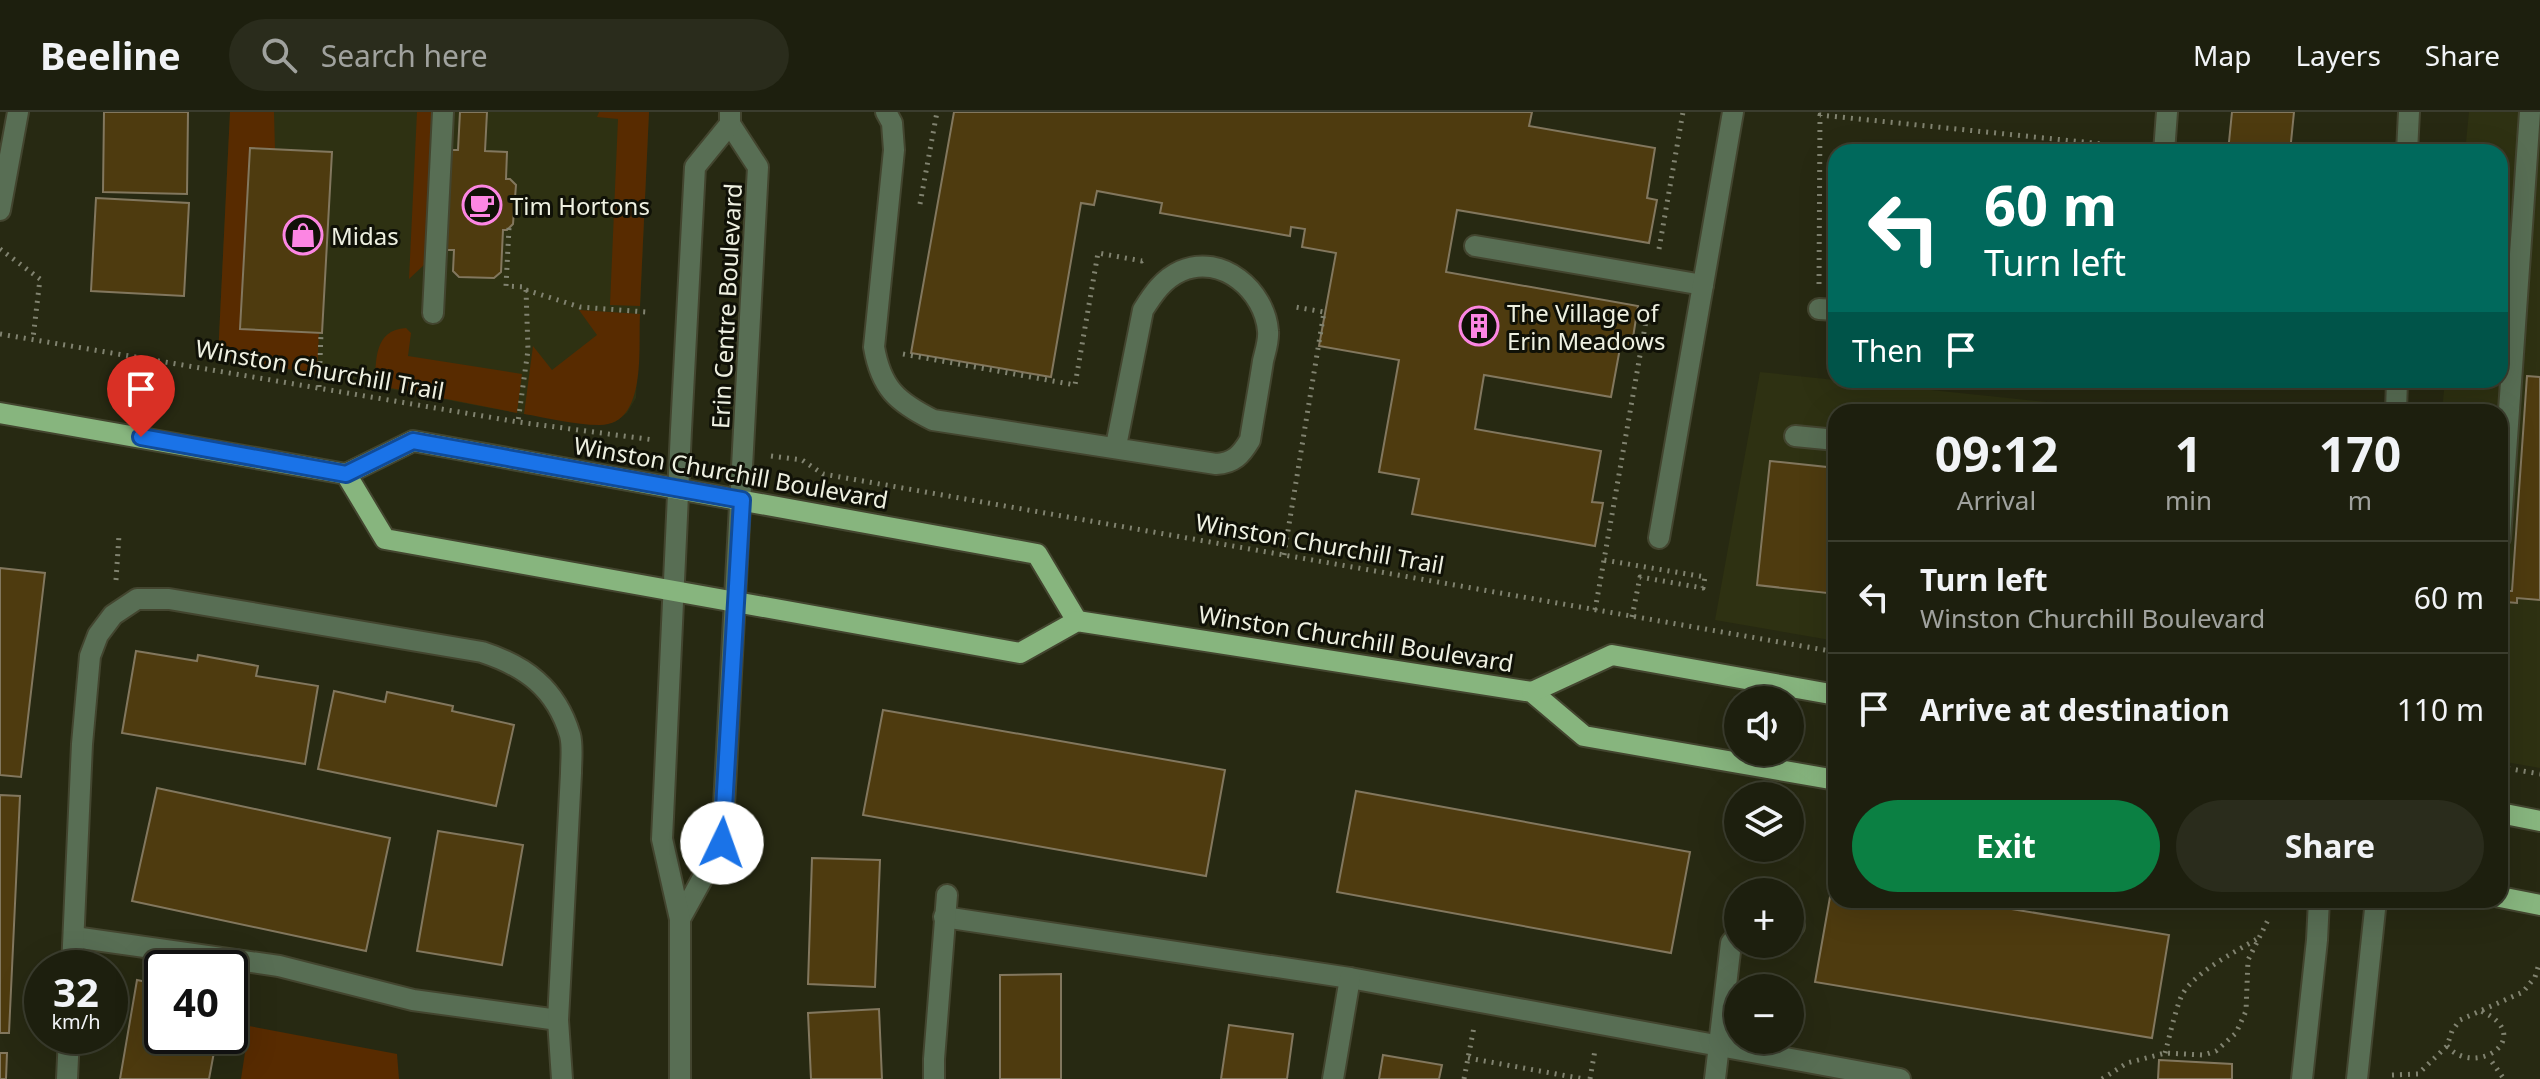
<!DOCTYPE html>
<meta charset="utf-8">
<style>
body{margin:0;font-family:"Noto Sans",sans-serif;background:#2a2c1c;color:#f1f3f6;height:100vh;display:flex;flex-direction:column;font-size:30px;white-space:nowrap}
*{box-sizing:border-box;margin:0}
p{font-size:26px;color:#a0a29e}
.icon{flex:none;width:44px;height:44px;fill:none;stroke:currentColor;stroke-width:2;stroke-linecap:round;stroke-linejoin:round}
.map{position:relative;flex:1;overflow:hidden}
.details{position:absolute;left:1828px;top:292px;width:680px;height:504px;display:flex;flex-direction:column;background:#1d1f0e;border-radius:24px;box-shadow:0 8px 32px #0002,0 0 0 2px #3b3d2e}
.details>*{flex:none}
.banner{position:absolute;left:1828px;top:32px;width:680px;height:244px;border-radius:24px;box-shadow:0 8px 32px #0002,0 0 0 2px #3b3d2e;background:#00695c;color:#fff;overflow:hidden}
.fabs{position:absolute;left:1724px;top:574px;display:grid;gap:16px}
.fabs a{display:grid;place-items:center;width:80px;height:80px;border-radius:50%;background:#1d1f0e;box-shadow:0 8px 32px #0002,0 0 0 2px #3b3d2e;font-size:40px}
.speed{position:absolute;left:24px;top:838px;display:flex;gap:16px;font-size:40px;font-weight:700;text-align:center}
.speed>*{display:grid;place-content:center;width:104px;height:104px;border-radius:50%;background:#1d1f0e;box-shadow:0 8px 32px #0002,0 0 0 2px #3b3d2e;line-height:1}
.speed small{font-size:20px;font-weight:400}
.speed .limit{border:4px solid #111;border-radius:12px;background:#fff;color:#111}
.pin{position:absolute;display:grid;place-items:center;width:68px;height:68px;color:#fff;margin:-82px -34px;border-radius:50% 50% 50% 0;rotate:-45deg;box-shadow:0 0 8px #0007}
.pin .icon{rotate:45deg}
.me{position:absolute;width:88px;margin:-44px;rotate:3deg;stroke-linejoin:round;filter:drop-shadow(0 0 6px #0008)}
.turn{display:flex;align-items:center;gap:28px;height:168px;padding:0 24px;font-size:36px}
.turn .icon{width:104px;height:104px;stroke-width:2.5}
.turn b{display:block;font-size:56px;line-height:68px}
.then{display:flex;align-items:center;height:76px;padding:0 24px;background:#0003;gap:16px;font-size:30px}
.eta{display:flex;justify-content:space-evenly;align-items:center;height:136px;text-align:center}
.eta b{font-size:48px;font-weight:700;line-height:56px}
.cta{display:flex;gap:16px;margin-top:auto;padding:16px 24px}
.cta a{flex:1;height:92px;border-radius:48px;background:#0b8043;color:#fff;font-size:32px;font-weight:700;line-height:92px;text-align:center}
.cta a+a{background:#2a2c1c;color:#f1f3f6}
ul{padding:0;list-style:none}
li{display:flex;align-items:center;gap:24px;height:112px;padding:0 24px;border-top:2px solid #3b3d2e}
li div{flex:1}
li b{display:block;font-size:30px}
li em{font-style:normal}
header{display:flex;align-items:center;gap:48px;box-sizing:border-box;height:112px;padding:0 40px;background:#1d1f0e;border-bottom:2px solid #3b3d2e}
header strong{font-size:38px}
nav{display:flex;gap:44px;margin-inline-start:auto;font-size:28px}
.search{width:560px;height:72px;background:#2a2c1c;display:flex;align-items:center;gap:20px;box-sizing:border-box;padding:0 28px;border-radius:44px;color:#a0a29e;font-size:30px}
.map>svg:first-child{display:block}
.built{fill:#2e3112}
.green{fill:#582b00}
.building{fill:#4e3b0f;stroke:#82775e;stroke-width:2}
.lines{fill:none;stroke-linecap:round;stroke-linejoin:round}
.minor-casing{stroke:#43452f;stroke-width:24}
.major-casing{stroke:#43452f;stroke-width:24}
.path{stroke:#818370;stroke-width:5;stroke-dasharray:2 6;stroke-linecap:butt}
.minor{stroke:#586e54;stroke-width:20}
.major{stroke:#87b57e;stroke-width:20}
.route-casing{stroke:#114b97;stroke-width:20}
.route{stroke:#1a73e8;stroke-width:14}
.labels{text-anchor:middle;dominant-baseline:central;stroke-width:6;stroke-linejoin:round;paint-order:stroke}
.poi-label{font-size:24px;fill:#eef0e1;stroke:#101107;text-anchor:start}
.street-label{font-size:24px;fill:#eef0e1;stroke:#101107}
</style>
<header>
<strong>Beeline</strong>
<div class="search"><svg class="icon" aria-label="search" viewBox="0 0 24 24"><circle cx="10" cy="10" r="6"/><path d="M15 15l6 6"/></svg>Search here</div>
<nav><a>Map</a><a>Layers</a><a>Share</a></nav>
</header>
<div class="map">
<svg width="2540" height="967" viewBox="0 0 2540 967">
<rect width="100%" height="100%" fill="#272912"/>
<g class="built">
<path d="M230,0H649L636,286L627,301L615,310L601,313L517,301L218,245Z"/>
<path d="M2469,0H2540V656L2500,649V300H2442L2445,268H2500V40H2465Z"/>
<path d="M1760,260L2142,300H1836V529L1715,508Z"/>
</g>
<g class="green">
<path d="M230,0H274L275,38L250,36L240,217L319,221L317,262L218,245Z"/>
<path d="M417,0H432L425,152L409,167Z"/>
<path d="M599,0H649L640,194L610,193L618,7L597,5Z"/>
<path d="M579,198L640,202C638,235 648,314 599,313C575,313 548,306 524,302L533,234L552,258L597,223Z"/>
<path d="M406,216L411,221L408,244L522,262L517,301L375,273C376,248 374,218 406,216Z"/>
<path d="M249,914L397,942L399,967H241Z"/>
</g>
<g class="building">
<path d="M104,0H188L187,82L103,80Z"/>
<path d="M460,0H487L485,39L507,40L506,67H510L516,73L513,112L507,118H503L501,160L494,166L459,165L453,159L454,138H446L451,38H458Z"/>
<path d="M954,0H1532L1529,14L1655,36L1647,86L1657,88L1649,131L1457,98L1446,160L1638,194L1631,238L1620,236L1611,285L1484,263L1475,317L1601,339L1592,390L1603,391L1595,434L1412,402L1419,367L1379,360L1399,248L1319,234L1336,141L1302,135L1305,117L1291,115L1290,124L1160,101L1162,91L1097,79L1094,93L1081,91L1051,265L911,241Z"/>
<path d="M2232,0H2294L2290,40H2228Z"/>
<path d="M1854,31L1932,40H1853Z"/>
<path d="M250,36L332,40L322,221L240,217Z"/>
<path d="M1835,54H1836V101L1829,100Z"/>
<path d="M96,86L189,91L184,184L91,179Z"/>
<path d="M2527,264L2540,265V488L2517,486V491L2506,490L2508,479H2512Z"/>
<path d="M1770,349L1836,356V482L1757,473Z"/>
<path d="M0,456L45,461L21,665L0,663Z"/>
<path d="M136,539L197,549L198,543L258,554L256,564L318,574L305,652L122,621Z"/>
<path d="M334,579L385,590L387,580L453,594L452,599L514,613L496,694L318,657Z"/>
<path d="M883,598L1225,658L1206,764L863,703Z"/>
<path d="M157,676L390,726L366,839L132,789Z"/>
<path d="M1356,679L1690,740L1671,841L1337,780Z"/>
<path d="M0,683L20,684L9,921H0Z"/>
<path d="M438,719L523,733L502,853L417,839Z"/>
<path d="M812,746L880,748L875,875L808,872Z"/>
<path d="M1833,768H1836V788H1957L2169,823L2152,926L1815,870Z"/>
<path d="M1061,862V967H1000V863Z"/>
<path d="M137,868L162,873V924H217L209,967H120Z"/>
<path d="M879,897L882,967H811L808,901Z"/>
<path d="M1229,913L1293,922L1287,967H1221Z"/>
<path d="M0,941H7L6,967H0Z"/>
<path d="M1383,943L1442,953L1439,967H1379Z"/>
<path d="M2159,948L2232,952V967H2158Z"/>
</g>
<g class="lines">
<defs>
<g id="minor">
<path d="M886,0L892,11L894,38L874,235C881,276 897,290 933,308L1216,352C1234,351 1241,343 1250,328C1254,302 1259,276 1263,249C1265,240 1269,229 1268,219C1265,179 1222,141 1181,159C1163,167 1153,182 1143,198L1116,334"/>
<path d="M2164,40L2167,0"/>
<path d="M2407,40L2409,0"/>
<path d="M0,98L18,0"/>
<path d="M1475,134L1703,173"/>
<path d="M1819,197L1836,198"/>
<path d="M433,201L443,0"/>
<path d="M2396,300L2397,268"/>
<path d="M1795,324L1836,328"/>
<path d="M1659,426L1733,0"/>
<path d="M2500,426L2530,0"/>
<path d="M944,805L1350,866L1900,967"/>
<path d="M680,807L722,731L758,55L730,12"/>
<path d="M1790,814H1794"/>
<path d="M74,825L279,854L413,888L558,908"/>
<path d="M72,856L82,632L90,544L98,523L113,503L137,487H169L482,540C525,554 556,576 570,623C573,634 571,649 571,661L558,908L562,967"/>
<path d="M67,967L69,924"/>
<path d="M680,967V807L662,727L681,318L695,55L730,12V0"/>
<path d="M934,967V947L947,783"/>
<path d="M1333,967L1350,866"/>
<path d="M1715,967L1731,831L1738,823"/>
<path d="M2302,967L2317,828L2319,788"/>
<path d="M2357,967L2376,788"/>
</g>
<g id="major">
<path d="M0,301L346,362L413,329L1037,442L1077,509"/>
<path d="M346,362L385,427L1020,541L1077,509L1532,580L1584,624L1836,668"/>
<path d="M1532,580L1612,543L1836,583"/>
<path d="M2500,701L2540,709"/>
<path d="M2500,785L2540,793"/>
</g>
</defs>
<use href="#minor" class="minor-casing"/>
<use href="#major" class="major-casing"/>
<g class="path">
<path d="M920,92L937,0"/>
<path d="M509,116L506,174L525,175L526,178L528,238L518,310"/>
<path d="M0,137L40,167L33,226"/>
<path d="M1659,137L1683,0"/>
<path d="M1819,172L1820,3L2103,32L2135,39"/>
<path d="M526,178L580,195L646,200"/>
<path d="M0,222L518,310L654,328"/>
<path d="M903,242L1075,273L1098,141L1142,149L1145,147"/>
<path d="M319,275L321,221"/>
<path d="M771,344L802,348L823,362L1836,540"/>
<path d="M1284,443L1324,200L1295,195L1294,192"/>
<path d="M116,468L119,423"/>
<path d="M1595,498L1604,448"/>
<path d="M1632,505L1640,465L1703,476L1705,465L1604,448L1649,192"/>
<path d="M2500,655L2540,662"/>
<path d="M2447,934C2476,967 2537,924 2481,899"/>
<path d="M2165,941C2170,923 2174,903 2181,885C2192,861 2235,840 2257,827"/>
<path d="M1468,946L1584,967"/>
<path d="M2492,950L2504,967"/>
<path d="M2392,963L2418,962L2447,934L2452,919L2460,908L2523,880L2535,865L2539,852"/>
<path d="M1464,967L1474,915"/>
<path d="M1590,967L1595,938"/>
<path d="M2102,967L2127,951L2165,941L2204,943L2216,939L2236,921L2246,899L2248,848L2269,806"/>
</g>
<use href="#minor" class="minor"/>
<use href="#major" class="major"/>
</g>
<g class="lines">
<defs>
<path id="route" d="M141,325L346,362L413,329L742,388L722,731"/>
</defs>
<use href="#route" class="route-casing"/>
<use href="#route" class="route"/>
</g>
<defs>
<symbol id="cafe-ring" viewBox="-11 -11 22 22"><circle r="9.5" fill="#101107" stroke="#fc86e3" stroke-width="1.5"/><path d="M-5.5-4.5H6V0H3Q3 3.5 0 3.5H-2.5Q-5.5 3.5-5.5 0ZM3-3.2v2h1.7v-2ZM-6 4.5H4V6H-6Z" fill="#fc86e3"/></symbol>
<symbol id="shop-ring" viewBox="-11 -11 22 22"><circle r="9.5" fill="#101107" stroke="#fc86e3" stroke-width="1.5"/><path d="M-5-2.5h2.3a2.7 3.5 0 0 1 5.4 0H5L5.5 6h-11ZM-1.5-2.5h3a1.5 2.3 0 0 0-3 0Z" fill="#fc86e3"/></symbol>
<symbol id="building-ring" viewBox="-11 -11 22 22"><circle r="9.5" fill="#101107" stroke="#fc86e3" stroke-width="1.5"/><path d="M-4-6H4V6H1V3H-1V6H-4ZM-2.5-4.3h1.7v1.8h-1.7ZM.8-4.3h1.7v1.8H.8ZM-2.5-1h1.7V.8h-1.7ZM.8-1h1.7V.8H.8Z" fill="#fc86e3"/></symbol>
</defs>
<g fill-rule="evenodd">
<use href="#cafe-ring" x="460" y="71" width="44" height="44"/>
<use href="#shop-ring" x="281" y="101" width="44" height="44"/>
<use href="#building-ring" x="1457" y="192" width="44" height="44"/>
</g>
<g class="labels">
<g class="poi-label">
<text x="510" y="93">Tim Hortons</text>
<text x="331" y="123">Midas</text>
<text x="1507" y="200">The Village of<tspan x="1507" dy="28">Erin Meadows</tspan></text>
</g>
<g class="street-label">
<text transform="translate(726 194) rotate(-87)">Erin Centre Boulevard</text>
<text transform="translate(320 257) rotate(10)">Winston Churchill Trail</text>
<text transform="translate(731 360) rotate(10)">Winston Churchill Boulevard</text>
<text transform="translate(1320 431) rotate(10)">Winston Churchill Trail</text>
<text transform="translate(1356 526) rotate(9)">Winston Churchill Boulevard</text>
</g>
</g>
</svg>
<div class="fabs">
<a><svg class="icon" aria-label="sound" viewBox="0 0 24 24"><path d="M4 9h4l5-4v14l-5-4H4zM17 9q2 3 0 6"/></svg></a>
<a><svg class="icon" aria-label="layers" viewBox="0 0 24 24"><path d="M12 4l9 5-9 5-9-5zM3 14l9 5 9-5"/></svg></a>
<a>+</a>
<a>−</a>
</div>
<div class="speed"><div>32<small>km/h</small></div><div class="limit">40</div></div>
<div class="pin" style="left:141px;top:325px;background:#d93025"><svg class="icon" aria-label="arrive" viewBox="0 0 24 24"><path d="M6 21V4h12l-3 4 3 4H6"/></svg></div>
<svg class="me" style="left:722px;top:731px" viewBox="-20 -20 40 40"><circle r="19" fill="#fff"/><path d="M0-13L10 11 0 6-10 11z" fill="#1a73e8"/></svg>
<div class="banner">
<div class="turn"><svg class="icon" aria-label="left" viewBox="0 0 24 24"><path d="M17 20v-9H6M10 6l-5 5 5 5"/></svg><div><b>60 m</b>Turn left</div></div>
<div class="then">Then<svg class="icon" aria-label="arrive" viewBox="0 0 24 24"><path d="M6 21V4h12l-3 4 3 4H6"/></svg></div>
</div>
<section class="details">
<div class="eta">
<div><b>09:12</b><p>Arrival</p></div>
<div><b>1</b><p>min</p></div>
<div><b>170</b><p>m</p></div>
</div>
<ul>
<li><svg class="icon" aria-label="left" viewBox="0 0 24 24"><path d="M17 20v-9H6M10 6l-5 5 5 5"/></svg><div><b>Turn left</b><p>Winston Churchill Boulevard</p></div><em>60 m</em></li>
<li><svg class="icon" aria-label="arrive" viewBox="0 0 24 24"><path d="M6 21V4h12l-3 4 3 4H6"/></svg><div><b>Arrive at destination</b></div><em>110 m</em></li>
</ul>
<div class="cta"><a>Exit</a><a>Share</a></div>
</section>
</div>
